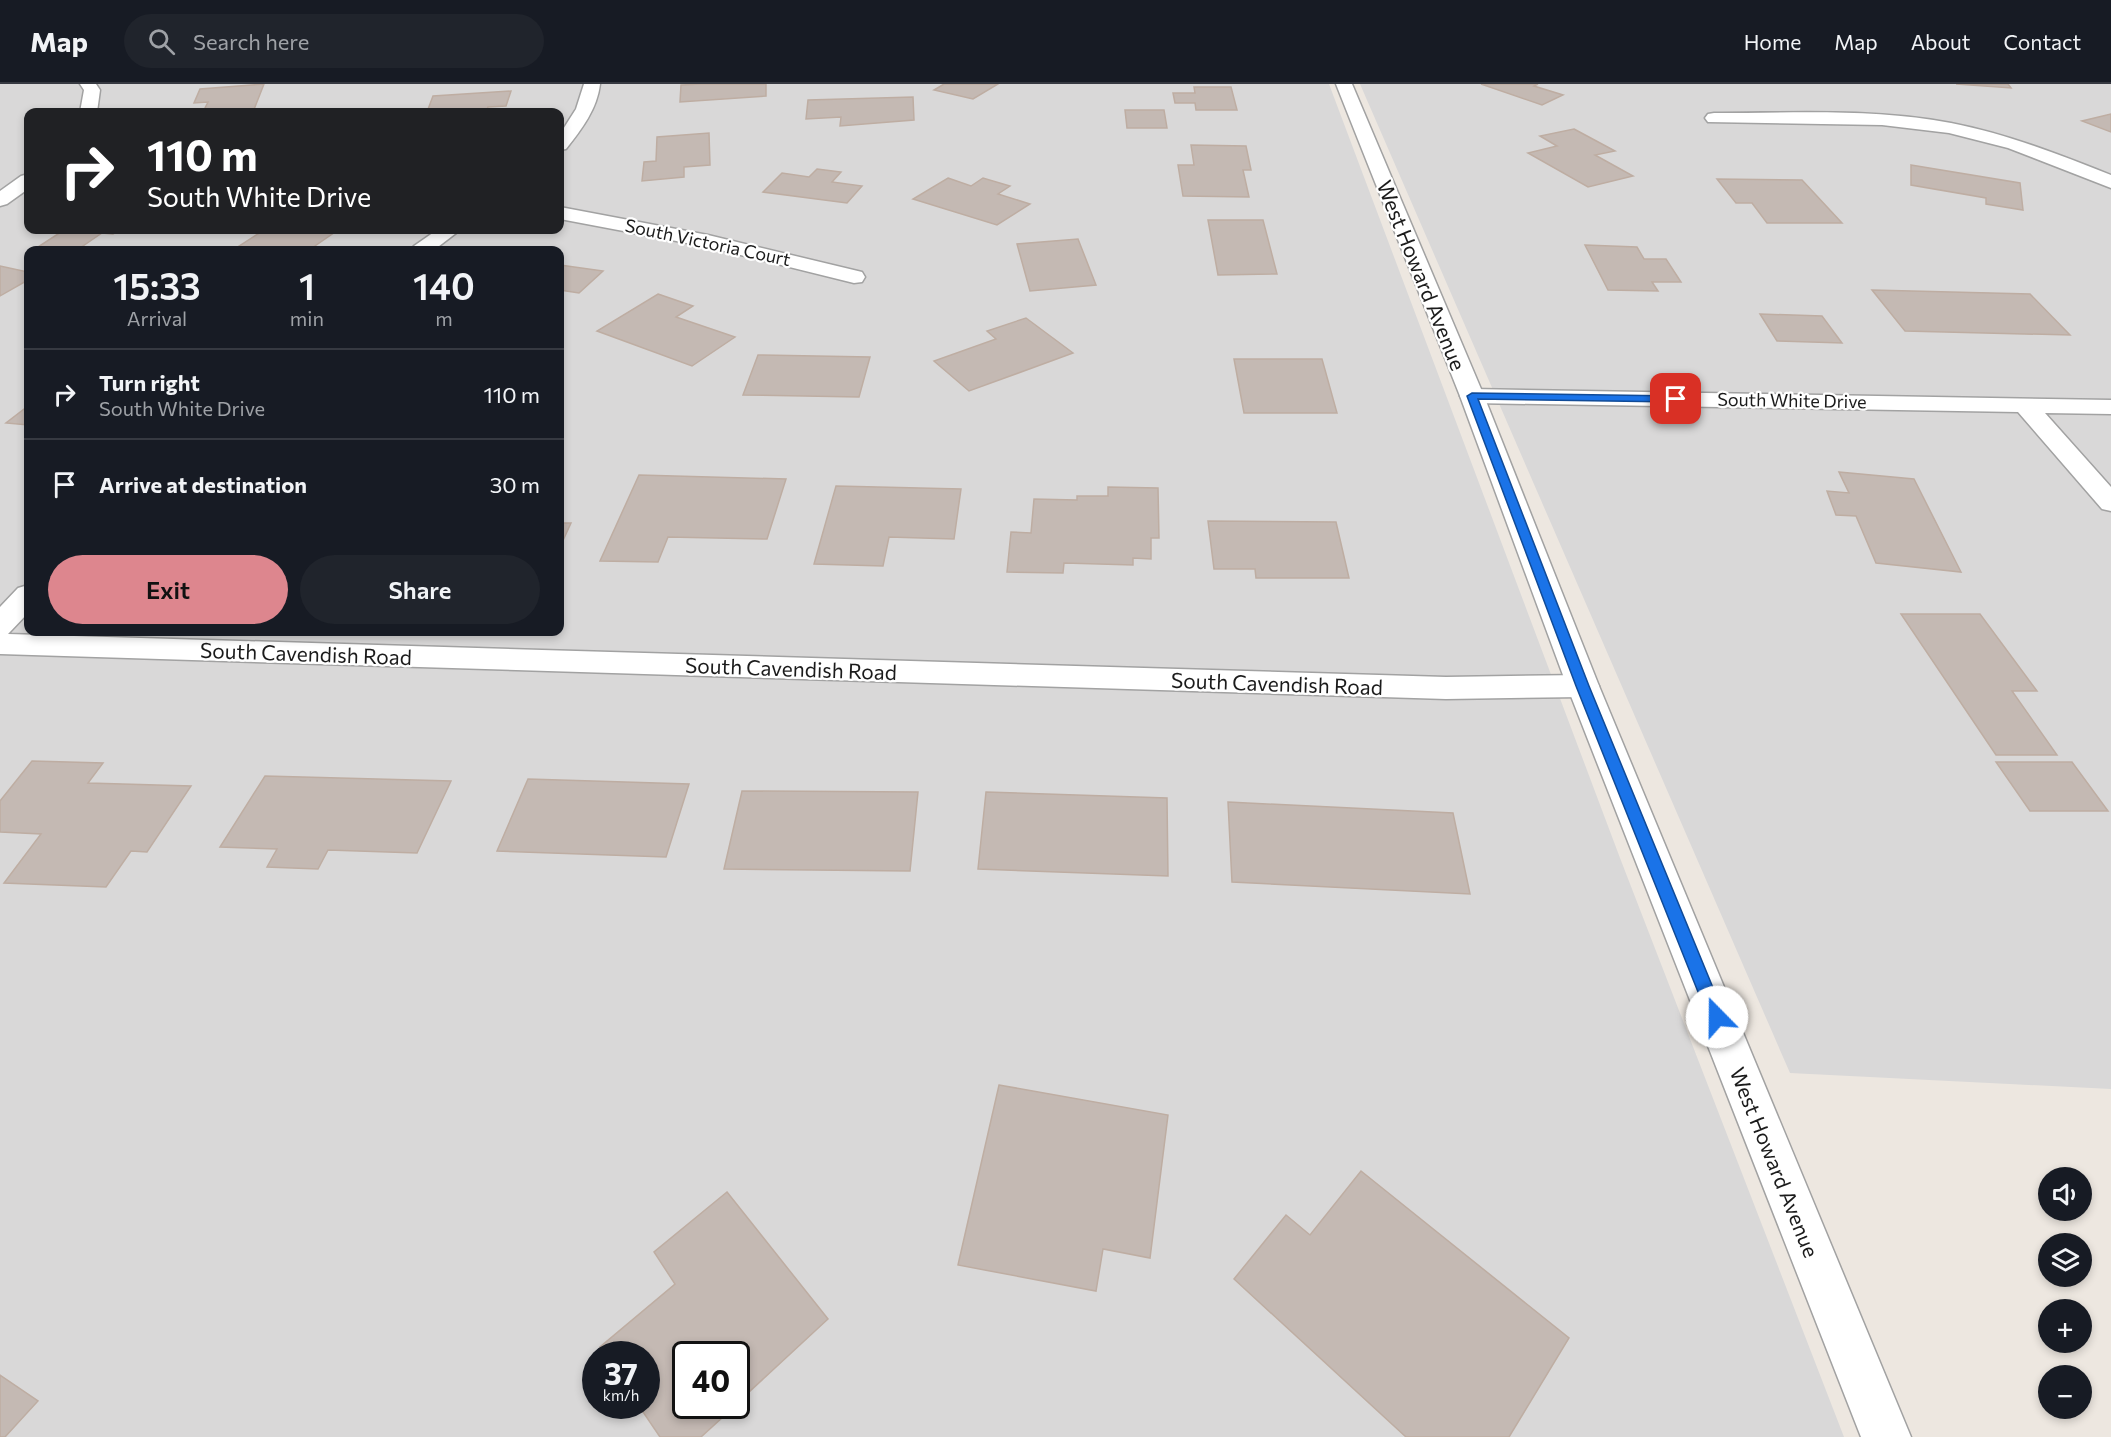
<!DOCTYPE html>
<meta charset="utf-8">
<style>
body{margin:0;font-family:Commissioner,sans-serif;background:#20242c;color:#f1f3f6;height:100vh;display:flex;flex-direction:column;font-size:22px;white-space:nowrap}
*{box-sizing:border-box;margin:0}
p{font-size:20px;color:#9ea1a6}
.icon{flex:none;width:33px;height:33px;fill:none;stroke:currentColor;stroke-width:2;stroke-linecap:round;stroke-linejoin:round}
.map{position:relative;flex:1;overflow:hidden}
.details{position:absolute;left:24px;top:162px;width:540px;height:390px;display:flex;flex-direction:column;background:#171b24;border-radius:12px;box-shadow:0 3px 9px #0003}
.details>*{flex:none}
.top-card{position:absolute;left:24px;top:24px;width:540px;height:126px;border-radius:12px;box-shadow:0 3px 9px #0003;background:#202124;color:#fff;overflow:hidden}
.controls{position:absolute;left:2038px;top:1083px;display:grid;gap:12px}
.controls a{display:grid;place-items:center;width:54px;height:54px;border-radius:50%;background:#171b24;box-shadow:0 3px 9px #0003;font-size:30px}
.speed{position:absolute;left:582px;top:1257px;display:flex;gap:12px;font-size:30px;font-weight:700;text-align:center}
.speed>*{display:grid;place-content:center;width:78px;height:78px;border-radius:50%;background:#171b24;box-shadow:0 3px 9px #0003;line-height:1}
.speed small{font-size:15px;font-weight:400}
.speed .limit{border:3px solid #111;border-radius:9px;background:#fff;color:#111}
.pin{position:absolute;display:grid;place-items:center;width:51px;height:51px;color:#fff;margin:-26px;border-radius:12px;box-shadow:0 3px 9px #0006}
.me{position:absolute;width:66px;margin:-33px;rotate:338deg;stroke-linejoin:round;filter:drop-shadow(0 0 4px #0008)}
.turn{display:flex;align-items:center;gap:21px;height:126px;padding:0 24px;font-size:27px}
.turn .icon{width:78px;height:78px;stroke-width:2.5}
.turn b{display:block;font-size:42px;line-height:51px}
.eta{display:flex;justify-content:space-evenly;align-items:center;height:102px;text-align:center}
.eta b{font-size:36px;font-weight:600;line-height:42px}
.primary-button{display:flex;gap:12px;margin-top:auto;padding:12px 24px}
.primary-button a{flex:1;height:69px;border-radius:36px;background:#dd868e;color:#111;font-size:24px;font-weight:600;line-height:69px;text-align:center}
.primary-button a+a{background:#20242c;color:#f1f3f6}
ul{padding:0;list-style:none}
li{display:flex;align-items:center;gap:18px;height:90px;padding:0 24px;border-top:2px solid #363941}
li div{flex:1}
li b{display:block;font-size:22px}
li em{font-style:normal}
header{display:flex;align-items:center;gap:36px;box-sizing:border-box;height:84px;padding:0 30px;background:#171b24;border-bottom:2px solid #363941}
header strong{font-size:28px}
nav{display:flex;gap:33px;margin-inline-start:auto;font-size:21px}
.search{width:420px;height:54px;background:#20242c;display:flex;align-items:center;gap:15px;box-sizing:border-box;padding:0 21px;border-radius:33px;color:#9ea1a6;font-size:22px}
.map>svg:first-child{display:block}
.residential{fill:#d9d8d8;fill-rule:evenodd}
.building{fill:#c4b9b3;stroke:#beada2;stroke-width:1.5}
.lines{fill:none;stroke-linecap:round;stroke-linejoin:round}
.minor-casing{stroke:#a2a2a2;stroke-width:3}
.tertiary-casing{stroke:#a2a2a2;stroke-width:3}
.minor{fill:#fff;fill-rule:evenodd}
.tertiary{fill:#fff;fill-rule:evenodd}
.route{fill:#1a73e8;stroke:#114b97;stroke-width:1.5}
.labels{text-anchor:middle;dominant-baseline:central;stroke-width:4.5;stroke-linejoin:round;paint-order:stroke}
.far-street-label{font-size:18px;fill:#1b1b1b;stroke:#fff}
.street-label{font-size:21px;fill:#1b1b1b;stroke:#fff}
</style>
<header>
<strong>Map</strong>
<div class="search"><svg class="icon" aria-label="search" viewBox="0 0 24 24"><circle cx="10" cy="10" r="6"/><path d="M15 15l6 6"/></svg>Search here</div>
<nav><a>Home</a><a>Map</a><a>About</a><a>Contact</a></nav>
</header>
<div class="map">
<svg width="2111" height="1353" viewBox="0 0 2111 1353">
<rect width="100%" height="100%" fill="#ede7e0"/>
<g class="residential">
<path d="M0,0H1329L1620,774L1844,1353H0ZM28,28H560V146H28ZM28,166H560V548H28ZM596,1270H646V1322H596ZM686,1270H736V1322H686Z"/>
<path d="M1360,0H2111V1005L1790,989Z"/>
</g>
<g class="building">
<path d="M264,0L253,28H203L208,18L194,19L200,5Z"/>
<path d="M701,0H766V12L680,18L681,1Z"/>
<path d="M944,0H998L973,15L934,6Z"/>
<path d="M1481,0H1538L1534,2L1563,11L1542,21Z"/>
<path d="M1956,0H2008L2011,4Z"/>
<path d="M1194,3H1231L1237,26H1196L1195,19H1175L1173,9H1195Z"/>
<path d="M511,7L506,22L488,23L486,28H427L433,12Z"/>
<path d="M913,13L914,36L840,42L841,33L806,35L808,16Z"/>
<path d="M1125,26H1164L1167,44H1127Z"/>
<path d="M2111,30V48L2082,37Z"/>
<path d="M1574,45L1615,67L1595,71L1633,92L1588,103L1528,69L1557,62L1540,52Z"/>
<path d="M709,49L710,81L684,83V93L642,97L644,78L656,77L657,53Z"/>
<path d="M1191,61L1246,62L1251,86H1243L1249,113L1183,112L1178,81H1194Z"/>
<path d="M1911,81L2020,99L2023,126L1986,120V114L1911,101Z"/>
<path d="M817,85L841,88L832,98L862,102L847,119L763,108L782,89L809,93Z"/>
<path d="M948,94L971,102L983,94L1010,102L998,110L1030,120L997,141L913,115Z"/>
<path d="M1717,95L1802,96L1842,139H1767L1752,119H1736Z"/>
<path d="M1208,136H1263L1277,190L1218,191Z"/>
<path d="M64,146H120L113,150L102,149L77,166L38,163Z"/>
<path d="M264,146H338L309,166H233Z"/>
<path d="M1078,155L1096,201L1030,207L1017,160Z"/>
<path d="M1585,161L1637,163L1644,175H1666L1681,198H1652L1658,207L1608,206Z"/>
<path d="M560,181L603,187L579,209L560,206Z"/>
<path d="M0,182L28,188V196L0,212Z"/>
<path d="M1872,206L2030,210L2070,251L1905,247Z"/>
<path d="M658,210L693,222L676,233L735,253L692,282L597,247Z"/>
<path d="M1760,230L1822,232L1842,259L1777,257Z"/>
<path d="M1026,234L1073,269L969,307L934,277L996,255L987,247Z"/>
<path d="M758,271L870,273L859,313L743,311Z"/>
<path d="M1234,275H1322L1337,329H1244Z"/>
<path d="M28,322V341L6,339Z"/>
<path d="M1839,388L1914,395L1961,488L1876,479L1856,432L1836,431L1827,407L1849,409Z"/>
<path d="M639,391L786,395L767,455L668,453L658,478L600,477Z"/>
<path d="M836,402L961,405L954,455L889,453L883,482L814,480Z"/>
<path d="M1108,403L1158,404L1159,454H1151V475L1133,474V481L1064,479L1063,489L1007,488L1011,448L1031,449L1034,415L1077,416V412H1108Z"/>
<path d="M1208,437L1336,438L1349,494H1256L1255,485H1214Z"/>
<path d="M560,439H571L560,463Z"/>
<path d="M1901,530H1980L2037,607H2012L2057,671H1996Z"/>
<path d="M32,677L103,679L88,699L191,702L147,768L131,767L106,803L4,799L41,750L0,748V717Z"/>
<path d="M1996,678H2072L2108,727H2030Z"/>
<path d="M265,692L451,697L417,769L328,766L318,785L267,783L277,765L220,763Z"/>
<path d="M528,695L689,700L666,773L497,767Z"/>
<path d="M742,707L918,708L910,787L724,785Z"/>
<path d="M986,708L1167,714L1168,792L978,785Z"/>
<path d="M1228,718L1453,729L1470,810L1232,798Z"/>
<path d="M999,1001L1168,1031L1150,1174L1103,1165L1096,1207L958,1181Z"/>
<path d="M1361,1087L1569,1254L1509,1353H1406L1234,1195L1286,1131L1310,1151Z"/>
<path d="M727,1108L828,1235L736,1320V1270H686V1322H735L701,1353H660L639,1322H646V1270H605L600,1263L675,1200L654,1168Z"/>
<path d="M0,1291L38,1317L5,1353H0Z"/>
</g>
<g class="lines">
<defs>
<g id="minor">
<path d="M80,0H96L100,6L97,28H80L84,6Z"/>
<path d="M584,0H600C597,25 582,45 566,65L560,66V50L576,25Z"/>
<path d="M1714,29C1793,29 1873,24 1951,39C2007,50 2058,70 2111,91V104L2008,64L1949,49L1882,41L1708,38L1705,34L1708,30Z"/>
<path d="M28,90V105L7,120L0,122V107L21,92Z"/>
<path d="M560,123L708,151L862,188L865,193L862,198L854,199L708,163L560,135Z"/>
<path d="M437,146H460L434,166H411L414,162Z"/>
<path d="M1472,305L2111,316V330L2045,329L2111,403V427L2102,425L2018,328L1472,319L1463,317L1460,312L1463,307Z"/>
<path d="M28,501V529L8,550L1446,593L1583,591L1594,594L1599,602L1594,610L1583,613L1446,615L0,570V523L18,504Z"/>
</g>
<path id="tertiary" d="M1336,0H1352L1484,312L1599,602L1911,1353H1861L1567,602L1460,312Z"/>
</defs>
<use href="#minor" class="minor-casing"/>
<use href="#tertiary" class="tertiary-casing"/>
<use href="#minor" class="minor"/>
<use href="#tertiary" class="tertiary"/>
</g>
<path class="route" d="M1472,309L1676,312L1681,315L1676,318L1478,315L1589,602L1725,933L1722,939L1717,941L1711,939L1708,933L1576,602L1467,312Z"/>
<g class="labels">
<g class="far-street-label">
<text transform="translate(708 158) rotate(12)">South Victoria Court</text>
<text transform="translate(1792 316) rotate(1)">South White Drive</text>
</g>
<g class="street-label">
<text transform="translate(1422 191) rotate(68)">West Howard Avenue</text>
<text transform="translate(306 569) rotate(2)">South Cavendish Road</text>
<text transform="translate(791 584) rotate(2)">South Cavendish Road</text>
<text transform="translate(1277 599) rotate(2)">South Cavendish Road</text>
<text transform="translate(1775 1078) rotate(68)">West Howard Avenue</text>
</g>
</g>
</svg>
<div class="controls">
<a><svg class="icon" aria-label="sound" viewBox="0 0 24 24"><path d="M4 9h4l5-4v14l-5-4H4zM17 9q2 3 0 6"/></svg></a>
<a><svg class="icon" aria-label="layers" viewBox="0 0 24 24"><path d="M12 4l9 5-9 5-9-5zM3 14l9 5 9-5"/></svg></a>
<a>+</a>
<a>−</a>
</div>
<div class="speed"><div>37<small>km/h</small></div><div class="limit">40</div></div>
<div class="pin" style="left:1676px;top:315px;background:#d93025"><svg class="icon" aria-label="arrive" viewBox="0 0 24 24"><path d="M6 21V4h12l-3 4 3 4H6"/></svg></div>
<svg class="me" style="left:1717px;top:933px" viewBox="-20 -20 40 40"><circle r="19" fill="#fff"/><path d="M0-13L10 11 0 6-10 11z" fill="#1a73e8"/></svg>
<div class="top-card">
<div class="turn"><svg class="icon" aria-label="right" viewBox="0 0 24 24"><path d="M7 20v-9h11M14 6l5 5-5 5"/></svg><div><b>110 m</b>South White Drive</div></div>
</div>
<section class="details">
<div class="eta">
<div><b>15:33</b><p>Arrival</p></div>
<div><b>1</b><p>min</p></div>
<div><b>140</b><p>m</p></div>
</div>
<ul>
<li><svg class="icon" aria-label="right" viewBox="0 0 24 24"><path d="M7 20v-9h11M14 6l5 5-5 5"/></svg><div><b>Turn right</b><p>South White Drive</p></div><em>110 m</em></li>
<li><svg class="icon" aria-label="arrive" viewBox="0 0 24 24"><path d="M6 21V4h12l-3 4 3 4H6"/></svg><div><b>Arrive at destination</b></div><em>30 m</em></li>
</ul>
<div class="primary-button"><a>Exit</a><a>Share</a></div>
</section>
</div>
